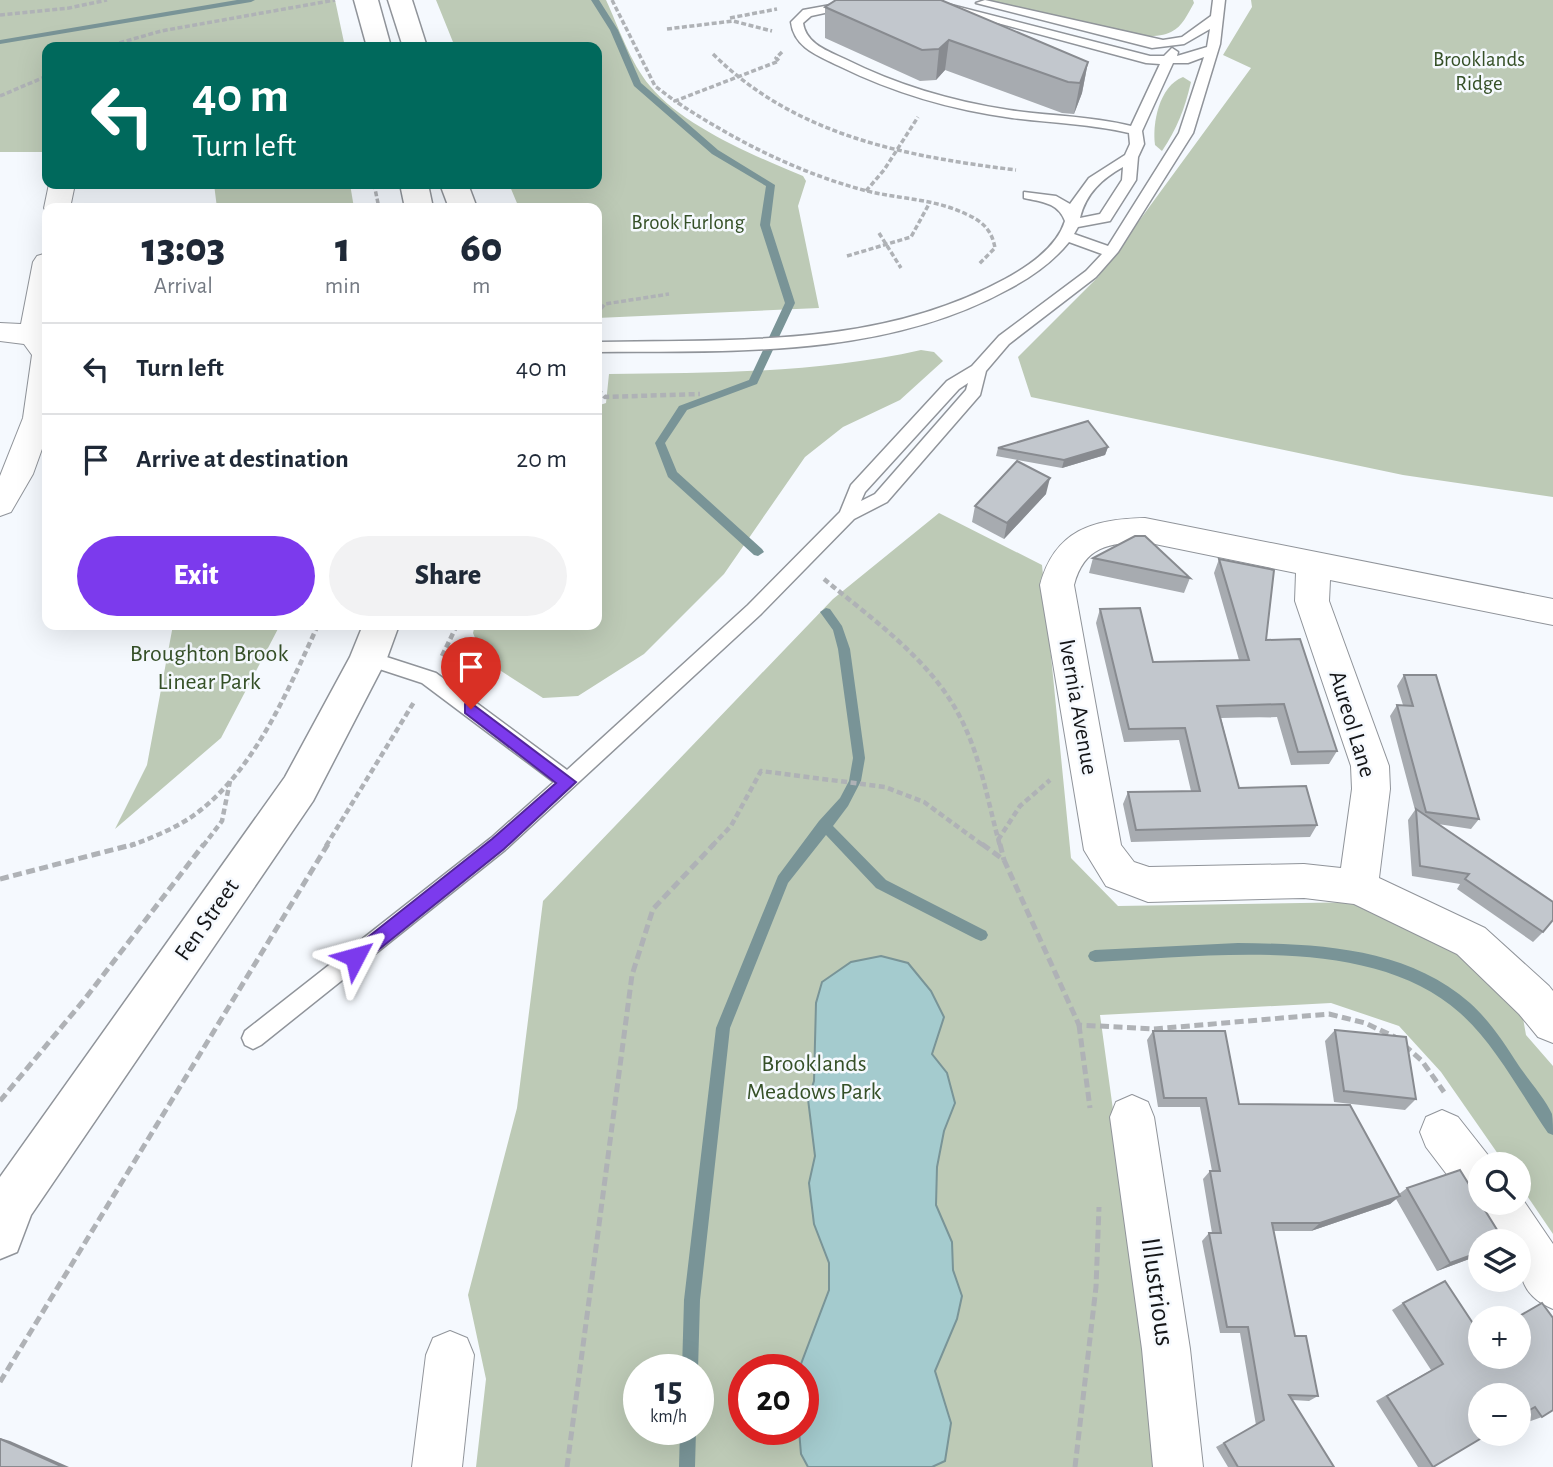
<!DOCTYPE html>
<meta charset="utf-8">
<style>
body{margin:0;font-family:"Alegreya Sans",sans-serif;background:#f2f2f3;color:#1f2937;height:100vh;display:flex;flex-direction:column;font-size:26px;white-space:nowrap}
*{box-sizing:border-box;margin:0}
p{font-size:23px;color:#747a83}
.icon{flex:none;width:38px;height:38px;fill:none;stroke:currentColor;stroke-width:2;stroke-linecap:round;stroke-linejoin:round}
.map{position:relative;flex:1;overflow:hidden}
.drawer{position:absolute;left:42px;top:203px;width:560px;height:427px;display:flex;flex-direction:column;background:#fff;border-radius:14px;box-shadow:0 7px 28px #0002}
.drawer>*{flex:none}
.hud{position:absolute;left:42px;top:42px;width:560px;height:147px;border-radius:14px;box-shadow:0 7px 28px #0002;background:#00695c;color:#fff;overflow:hidden}
.fabs{position:absolute;left:1468px;top:1152px;display:grid;gap:14px}
.fabs a{display:grid;place-items:center;width:63px;height:63px;border-radius:50%;background:#fff;box-shadow:0 7px 28px #0002;font-size:35px}
.speed{position:absolute;left:623px;top:1354px;display:flex;gap:14px;font-size:35px;font-weight:700;text-align:center}
.speed>*{display:grid;place-content:center;width:91px;height:91px;border-radius:50%;background:#fff;box-shadow:0 7px 28px #0002;line-height:1}
.speed small{font-size:18px;font-weight:400}
.speed .limit{border:10px solid #d22;background:#fff;color:#111}
.pin{position:absolute;display:grid;place-items:center;width:60px;height:60px;color:#fff;margin:-72px -30px;border-radius:50% 50% 50% 0;rotate:-45deg;box-shadow:0 0 7px #0007}
.pin .icon{rotate:45deg}
.me{position:absolute;width:77px;margin:-38px;rotate:51deg;stroke-linejoin:round;filter:drop-shadow(0 0 5px #0008)}
.turn{display:flex;align-items:center;gap:24px;height:147px;padding:0 35px;font-size:32px}
.turn .icon{width:91px;height:91px;stroke-width:2.5}
.turn b{display:block;font-size:49px;line-height:60px}
.eta{display:flex;justify-content:space-evenly;align-items:center;height:119px;text-align:center}
.eta b{font-size:42px;font-weight:800;line-height:49px}
.cta{display:flex;gap:14px;margin-top:auto;padding:14px 35px}
.cta a{flex:1;height:80px;border-radius:42px;background:#7c3aed;color:#fff;font-size:28px;font-weight:800;line-height:80px;text-align:center}
.cta a+a{background:#f2f2f3;color:#1f2937}
ul{padding:0;list-style:none}
li{display:flex;align-items:center;gap:21px;height:91px;padding:0 35px;border-top:2px solid #e0e1e3}
li div{flex:1}
li b{display:block;font-size:26px}
li em{font-style:normal}
.map>svg:first-child{display:block}
.green{fill:#bdcab6;fill-rule:evenodd}
.water{fill:#a4cbce;stroke:#799497;stroke-width:2}
.lines{fill:none;stroke-linecap:round;stroke-linejoin:round}
.stream{fill:#799497;fill-rule:evenodd}
.service-casing{stroke:#90949a;stroke-width:3}
.minor-casing{stroke:#90949a;stroke-width:2}
.tertiary-casing{stroke:#90949a;stroke-width:3}
.path-far2{stroke:#afb2b6;stroke-width:3.5;stroke-dasharray:5 2.5;stroke-linecap:butt}
.path-far1{stroke:#afb2b6;stroke-width:4.5;stroke-dasharray:6 3.5;stroke-linecap:butt}
.path{stroke:#afb2b6;stroke-width:5;stroke-dasharray:9 4.5;stroke-linecap:butt}
.service{fill:#fff;fill-rule:evenodd}
.minor{fill:#fff;fill-rule:evenodd}
.tertiary{fill:#fff;fill-rule:evenodd}
.wall{fill:#a7abb0}
.shaded-wall{fill:#888b90}
.building{fill:#c2c7cd;stroke:#888b90;stroke-width:2}
.route{fill:#7c3aed;stroke:#51269a;stroke-width:2}
.labels{text-anchor:middle;dominant-baseline:central;stroke-width:5;stroke-linejoin:round;paint-order:stroke}
.far-park-label{font-size:21px;fill:#355027;stroke:#f5f9fe}
.park-label{font-size:24px;fill:#355027;stroke:#f5f9fe}
.street-label{font-size:24px;fill:#141517;stroke:#f5f9fe}
.near-street-label{font-size:28px;fill:#141517;stroke:#f5f9fe}
</style>
<div class="map">
<svg width="1553" height="1467" viewBox="0 0 1553 1467">
<rect width="100%" height="100%" fill="#f5f9fe"/>
<g class="green">
<path d="M0,0H335L345,47H47V152H0Z"/>
<path d="M436,0H606C619,28 630,62 650,86C684,127 755,156 803,176L806,181L798,206L819,308L597,318V208H519L509,184H597V47H455Z"/>
<path d="M986,0H1193L1194,3C1187,15 1183,26 1171,32C1136,49 1026,10 986,0Z"/>
<path d="M1251,0H1553V497L1403,475L1031,397L1018,357L1098,277L1251,68L1223,55L1252,7Z"/>
<path d="M1183,77L1191,82C1185,108 1177,129 1162,151L1155,145C1152,124 1159,86 1183,77Z"/>
<path d="M214,184H350L354,208H217Z"/>
<path d="M921,350L934,352L943,361L900,400L843,427L805,457L724,574L644,654L578,696L543,698L484,660L473,633L475,625H597V406L606,403L609,374C712,373 819,373 921,350Z"/>
<path d="M939,513L1042,565L1071,858L1118,906L1364,902L1450,946L1521,1007L1526,1035L1553,1066V1234L1519,1184V1164H1505L1441,1072L1399,1026L1331,1003L1100,1015L1162,1467H476L486,1379L468,1295L517,1108L543,901L833,599ZM639,1370H698V1430H639ZM744,1370H803V1430H744Z"/>
<path d="M173,625H280L221,738L115,829L147,765Z"/>
</g>
<path class="water" d="M881,956L908,963L931,991L944,1017L932,1054L947,1073L955,1103L944,1131L937,1167L936,1205L952,1242L953,1270L962,1296L957,1319L935,1371L951,1423L945,1461L932,1467H808L801,1454L799,1430H803L801,1364L829,1290V1263L814,1224L809,1183L815,1156L808,1099L814,1081L816,1003L822,982L851,962Z"/>
<g class="lines">
<g class="stream">
<path d="M237,0H255L251,2L0,44V40Z"/>
<path d="M591,0H599L618,30L641,83L718,150L775,185L770,225L795,303L757,384L687,410L665,443L677,472L762,549L764,552L758,556L754,555L668,477L655,443L679,406L749,380L785,303L760,225L766,186L712,154L634,86L610,30Z"/>
<path d="M826,608L830,609L842,626L850,649L865,758L861,781L848,806L833,826L886,880L986,931L988,935L986,939L981,941L976,939L876,888L826,835L788,883L730,1028L700,1300L698,1370H682L684,1300L716,1028L778,876L819,821L840,798L849,781L853,758L838,649L833,630L820,612Z"/>
<path d="M1238,943C1318,944 1406,947 1470,1003C1489,1020 1505,1044 1519,1066C1528,1079 1546,1100 1552,1114C1553,1120 1553,1129 1553,1135L1548,1133C1521,1094 1495,1044 1460,1013C1371,933 1206,957 1095,962L1090,960L1088,956L1090,952L1095,950Z"/>
<path d="M680,1430H696L695,1467H679Z"/>
</g>
<defs>
<path id="service" d="M858,0H884L811,16L803,23C806,44 828,51 845,59C897,85 951,101 1009,110C1049,116 1091,116 1131,126L1160,64L1146,63L912,0H932L1150,56H1164L1172,48L1178,52L1177,56L1207,47L1210,29L1184,44L1152,48L976,3L985,0L1163,40L1182,37L1211,16L1213,0H1225L1220,44L1193,133L1118,252L1096,277L1009,344L986,371L980,395L887,502L854,519L760,615L505,850L261,1045L253,1049L245,1045L242,1038L245,1031L491,838L554,782L422,683L361,663L359,658L361,653L368,651L436,673L567,770L748,605L840,512L851,485L947,381L972,366L999,336L1086,271L1102,254L1069,242C1052,263 1030,278 1007,290C883,358 734,351 597,352V342C738,339 878,348 1005,279C1029,266 1057,247 1065,221C1058,202 1041,202 1024,198V192L1056,196L1070,204L1089,178L1125,155L1130,144L1129,133C1091,124 1051,123 1012,118C952,110 894,93 839,66C819,56 794,48 791,22L803,10ZM1204,57L1179,133L1108,246L1074,234L1078,227L1110,221L1136,180L1138,157L1144,144L1142,131L1173,63H1188ZM1123,167L1122,180L1100,214L1080,218C1086,193 1102,179 1123,167ZM968,383L966,390L875,494L861,501L865,492L959,389Z"/>
<g id="minor">
<path d="M49,184H75L70,208H47V213L44,208Z"/>
<path d="M47,253V435L33,474L11,512L0,516V476L23,418L32,355L24,344L0,341V323L21,324L33,262L37,256Z"/>
<path d="M1145,518L1553,599V625L1330,580L1329,601L1389,766L1390,789L1379,878L1485,928L1549,986L1553,991V1043L1538,1037L1519,1014L1457,954L1354,904L1304,898L1148,902L1106,886L1084,850L1040,585C1055,530 1093,519 1145,518ZM1145,542L1296,573L1295,601L1351,766L1352,789L1341,868L1304,864L1149,867L1134,862L1121,845L1074,585C1084,546 1109,543 1145,542Z"/>
<path d="M1132,1095L1148,1102L1154,1117L1190,1349L1203,1467H1153L1142,1349L1110,1117L1116,1102Z"/>
<path d="M1442,1110L1458,1117L1495,1164H1480V1202H1519V1194L1553,1244V1309C1519,1295 1519,1273 1519,1241H1496L1474,1201L1464,1197L1426,1147L1420,1132L1426,1117Z"/>
<path d="M450,1331L467,1338L474,1355L462,1467H412L426,1355L433,1338Z"/>
</g>
<g id="tertiary">
<path d="M354,0H378L391,47H367Z"/>
<path d="M388,0H412L427,47H403Z"/>
<path d="M400,184H428L433,208H405Z"/>
<path d="M440,184H468L477,208H449Z"/>
<path d="M363,625H399L387,658L313,801L31,1215L17,1252L0,1259V1177L285,777L350,657Z"/>
</g>
</defs>
<use href="#service" class="service-casing"/>
<use href="#minor" class="minor-casing"/>
<use href="#tertiary" class="tertiary-casing"/>
<g class="path-far2">
<path d="M612,0L655,86L675,101"/>
<path d="M0,15L69,8L107,0"/>
<path d="M730,18L777,9"/>
<path d="M667,29L733,21L772,31"/>
<path d="M105,47L161,31L335,0"/>
<path d="M782,52L776,58L779,61L675,101C734,140 798,173 867,191C900,199 935,199 966,214C982,221 992,230 995,248L979,264"/>
<path d="M713,54C796,136 904,156 1016,170"/>
<path d="M0,96L47,76"/>
<path d="M374,184L379,208"/>
<path d="M866,191L884,170L918,117"/>
<path d="M879,233L901,268"/>
<path d="M847,256L911,237L929,204"/>
<path d="M599,323V311L605,304L669,294"/>
</g>
<g class="path-far1">
<path d="M597,389L605,397L700,394"/>
<path d="M824,579C872,619 931,660 960,717C981,757 988,803 1000,846"/>
<path d="M442,656L457,625"/>
<path d="M998,840L1020,806L1050,780"/>
<path d="M130,846C153,837 177,828 197,813C256,768 288,690 318,625"/>
<path d="M203,846L222,821L230,781"/>
<path d="M326,846L414,702"/>
<path d="M712,846L731,826L761,771L885,787L924,802L984,846"/>
</g>
<g class="path">
<path d="M982,844L1004,860L1079,1025L1154,1029L1329,1014L1365,1023L1395,1037"/>
<path d="M1000,844L1004,860"/>
<path d="M0,879L135,844"/>
<path d="M1079,1025L1090,1108"/>
<path d="M1404,1045L1422,1061L1444,1092"/>
<path d="M0,1101L84,1000L204,844"/>
<path d="M0,1382L328,844"/>
<path d="M567,1467L632,975L653,909L714,844"/>
<path d="M1075,1467L1096,1287L1099,1207"/>
</g>
<use href="#service" class="service"/>
<use href="#minor" class="minor"/>
<use href="#tertiary" class="tertiary"/>
</g>
<g class="wall">
<path d="M825,7L1088,62L1082,93L1074,114L1062,113L945,70L936,80L920,81L825,38Z"/>
<path d="M1108,447L1105,455L1062,468L996,456L998,448Z"/>
<path d="M1046,494L1004,539L972,522L975,506Z"/>
<path d="M1093,558L1190,578L1184,593L1089,573Z"/>
<path d="M1219,559L1266,640L1337,751L1329,764L1291,765L1277,717L1221,718L1239,788L1317,825L1310,837L1131,842L1123,804L1128,792L1191,791L1179,740L1124,742L1096,623L1100,609L1153,662L1239,660L1214,573Z"/>
<path d="M1404,675L1479,819L1471,829L1438,824L1543,932L1533,942L1457,889L1460,884L1412,876L1408,820L1415,810L1390,716L1397,705H1403L1397,686Z"/>
<path d="M1335,1030L1416,1099L1405,1110L1334,1102L1325,1041Z"/>
<path d="M1153,1031L1239,1104L1399,1194L1407,1188L1480,1241V1255L1437,1271L1396,1199L1390,1204L1311,1231H1273L1295,1336L1318,1396L1309,1401L1292,1400L1334,1467H1228L1216,1447L1256,1425L1240,1333H1220L1202,1241L1209,1233H1212L1203,1179L1210,1171H1212L1200,1107H1158L1147,1040Z"/>
<path d="M1403,1303L1480,1356H1519L1542,1417L1528,1422L1523,1414L1433,1467H1418L1376,1401L1431,1370L1392,1310Z"/>
</g>
<g class="shaded-wall">
<path d="M949,40L945,70L936,80L939,49Z"/>
<path d="M1088,62L1082,93L1074,114L1080,83Z"/>
<path d="M1108,447L1105,455L1062,468L1064,460Z"/>
<path d="M1050,478L1046,494L1004,539L1007,523Z"/>
<path d="M1400,1196L1390,1204L1311,1231L1320,1223Z"/>
<path d="M1480,1252V1255L1437,1271L1450,1263Z"/>
<path d="M0,1438L10,1441L69,1467H63L0,1439Z"/>
</g>
<g class="building">
<path d="M836,0H941L1088,62L1080,83L1068,82L949,40L939,49L922,50L825,7Z"/>
<path d="M1088,421L1108,447L1064,460L998,448Z"/>
<path d="M1017,461L1050,478L1007,523L975,506Z"/>
<path d="M1135,536H1145L1190,578L1093,558Z"/>
<path d="M1219,559L1274,570L1266,640L1300,639L1337,751L1298,752L1284,704L1217,706L1239,788L1306,786L1317,825L1136,830L1128,792L1200,791L1185,728L1129,729L1100,609L1140,608L1153,662L1249,660Z"/>
<path d="M1404,675H1436L1479,819L1426,812L1397,705L1413,706Z"/>
<path d="M1416,809L1553,902V920L1543,932L1465,879L1469,874L1420,866Z"/>
<path d="M1335,1030L1406,1037L1416,1099L1344,1091Z"/>
<path d="M1153,1031H1225L1239,1104L1350,1105L1400,1196L1320,1223H1272L1295,1336H1306L1318,1396L1289,1395L1334,1467H1238L1224,1443L1264,1420L1248,1327H1227L1209,1233H1221L1210,1171H1220L1206,1098H1164Z"/>
<path d="M1460,1170L1504,1241H1480V1252L1450,1263L1407,1188Z"/>
<path d="M1445,1281L1480,1334V1356H1519V1318H1516L1542,1303L1553,1318V1410L1542,1417L1535,1407L1519,1416V1395H1480V1433H1490L1433,1467L1387,1396L1443,1364L1403,1303Z"/>
<path d="M0,1439L63,1467H0Z"/>
</g>
<path class="route" d="M471,703L576,782L504,849L362,963H349L347,957L349,952L492,839L556,783L465,713V704Z"/>
<g class="labels">
<g class="far-park-label">
<text x="1479" y="59">Brooklands<tspan x="1479" dy="24">Ridge</tspan></text>
<text x="688" y="222">Brook Furlong</text>
</g>
<g class="park-label">
<text x="209" y="654">Broughton Brook<tspan x="209" dy="28">Linear Park</tspan></text>
<text x="814" y="1064">Brooklands<tspan x="814" dy="28">Meadows Park</tspan></text>
</g>
<g class="street-label">
<text transform="translate(1078 707) rotate(80)">Ivernia Avenue</text>
<text transform="translate(1352 724) rotate(73)">Aureol Lane</text>
<text transform="translate(207 920) rotate(-55)">Fen Street</text>
</g>
<g class="near-street-label">
<text transform="translate(1157 1292) rotate(82)">Illustrious</text>
</g>
</g>
</svg>
<div class="fabs">
<a><svg class="icon" aria-label="search" viewBox="0 0 24 24"><circle cx="10" cy="10" r="6"/><path d="M15 15l6 6"/></svg></a>
<a><svg class="icon" aria-label="layers" viewBox="0 0 24 24"><path d="M12 4l9 5-9 5-9-5zM3 14l9 5 9-5"/></svg></a>
<a>+</a>
<a>−</a>
</div>
<div class="speed"><div>15<small>km/h</small></div><div class="limit">20</div></div>
<div class="pin" style="left:471px;top:709px;background:#d93025"><svg class="icon" aria-label="arrive" viewBox="0 0 24 24"><path d="M6 21V4h12l-3 4 3 4H6"/></svg></div>
<svg class="me" style="left:355px;top:957px" viewBox="-20 -20 40 40"><path d="M0-17L14 15 0 8-14 15z" fill="#7c3aed" stroke="#fff" stroke-width="4"/></svg>
<div class="hud">
<div class="turn"><svg class="icon" aria-label="left" viewBox="0 0 24 24"><path d="M17 20v-9H6M10 6l-5 5 5 5"/></svg><div><b>40 m</b>Turn left</div></div>
</div>
<section class="drawer">
<div class="eta">
<div><b>13:03</b><p>Arrival</p></div>
<div><b>1</b><p>min</p></div>
<div><b>60</b><p>m</p></div>
</div>
<ul>
<li><svg class="icon" aria-label="left" viewBox="0 0 24 24"><path d="M17 20v-9H6M10 6l-5 5 5 5"/></svg><div><b>Turn left</b></div><em>40 m</em></li>
<li><svg class="icon" aria-label="arrive" viewBox="0 0 24 24"><path d="M6 21V4h12l-3 4 3 4H6"/></svg><div><b>Arrive at destination</b></div><em>20 m</em></li>
</ul>
<div class="cta"><a>Exit</a><a>Share</a></div>
</section>
</div>
